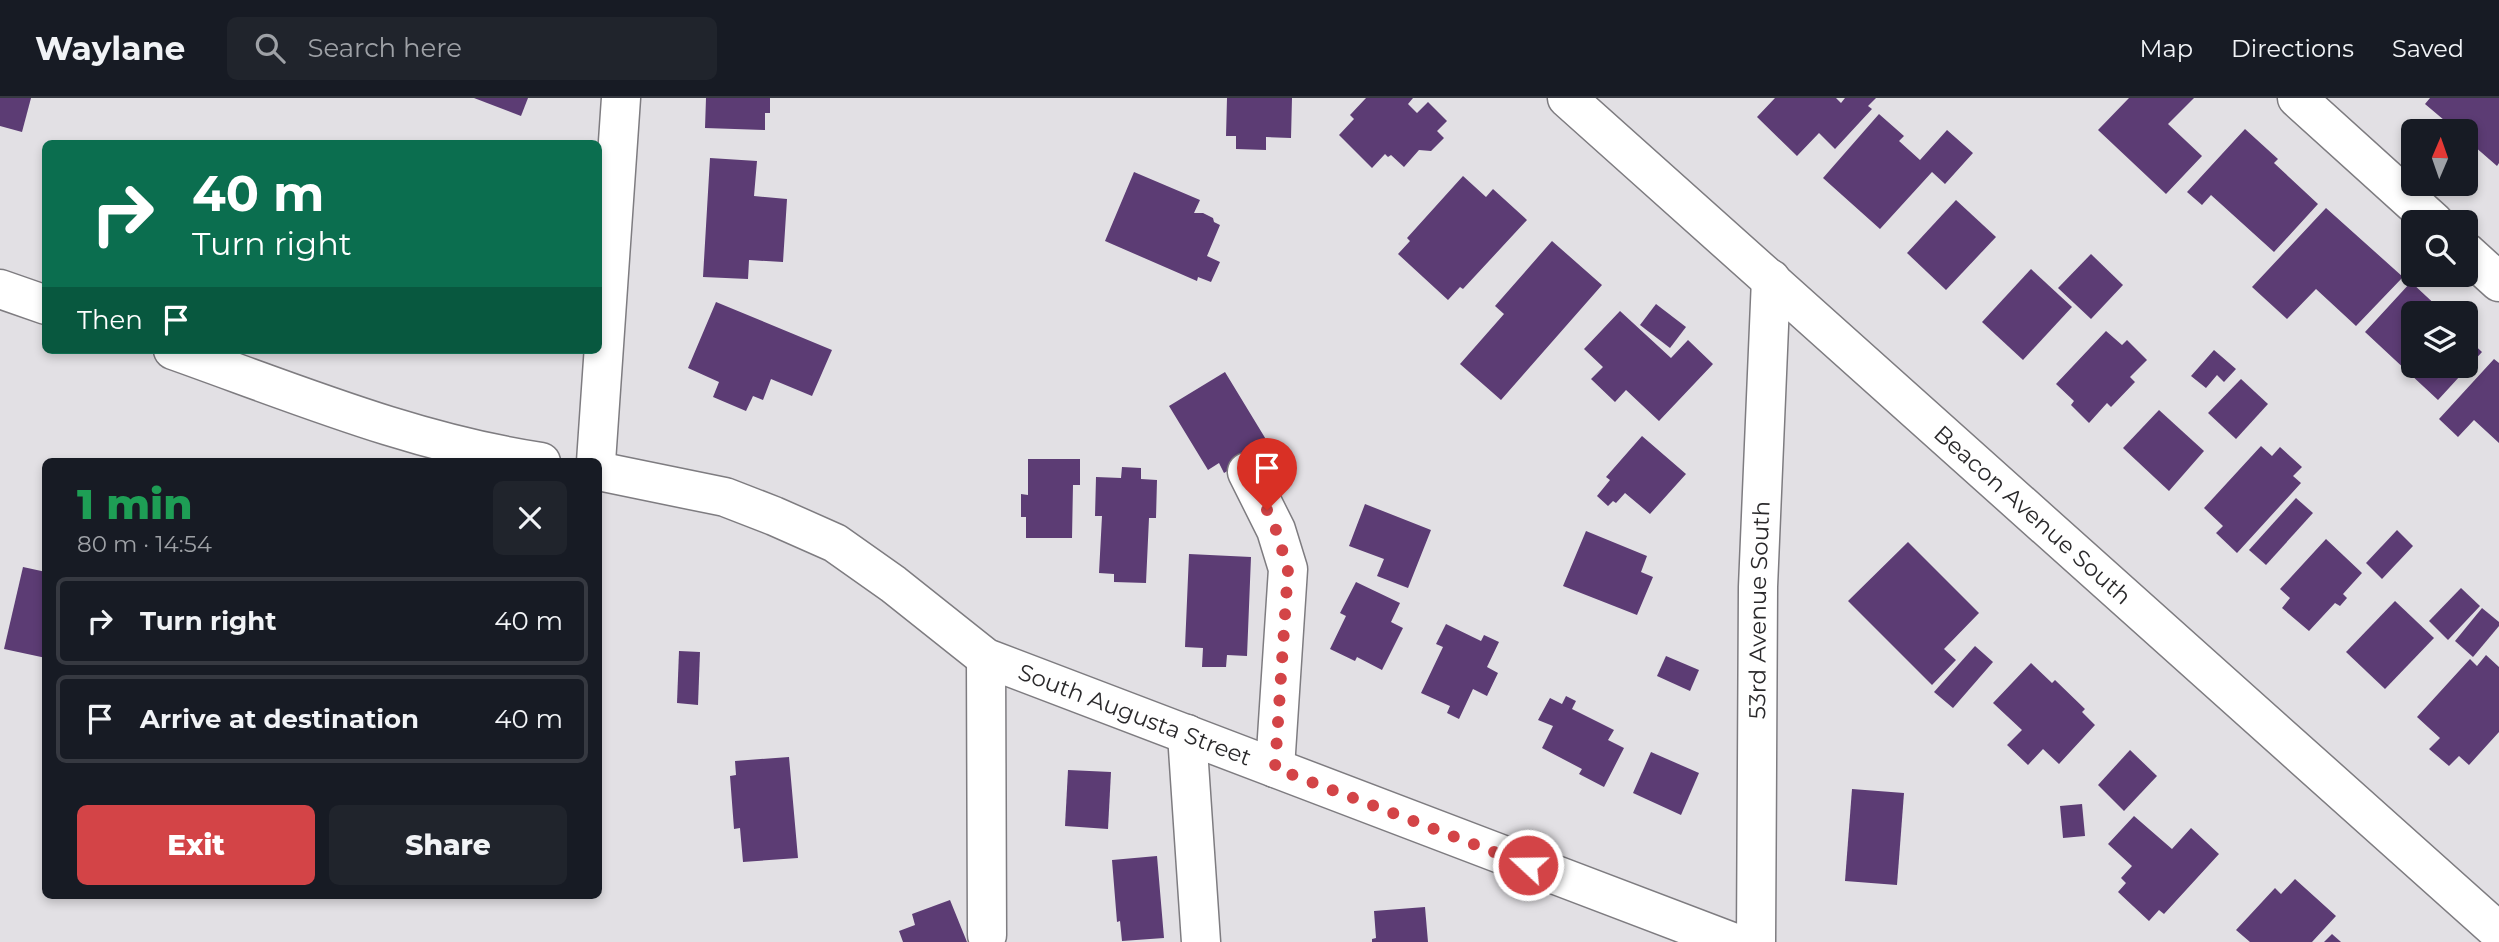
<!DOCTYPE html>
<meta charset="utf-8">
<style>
body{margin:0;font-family:Montserrat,sans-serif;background:#20242c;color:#f1f3f6;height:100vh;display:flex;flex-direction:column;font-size:26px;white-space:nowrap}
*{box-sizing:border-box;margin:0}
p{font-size:23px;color:#9ea1a6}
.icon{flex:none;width:38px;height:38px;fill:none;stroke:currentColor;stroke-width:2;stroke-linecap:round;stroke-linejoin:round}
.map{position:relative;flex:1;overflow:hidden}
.drawer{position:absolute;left:42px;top:360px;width:560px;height:441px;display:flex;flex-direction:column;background:#171b24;border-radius:10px;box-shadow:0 4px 10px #0003}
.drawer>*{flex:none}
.hud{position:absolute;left:42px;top:42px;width:560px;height:214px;border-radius:10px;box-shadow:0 4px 10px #0003;background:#0b6e4f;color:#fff;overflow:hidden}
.needle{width:46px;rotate:2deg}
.controls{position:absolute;left:2401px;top:21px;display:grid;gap:14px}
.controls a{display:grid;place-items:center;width:77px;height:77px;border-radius:10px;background:#171b24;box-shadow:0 4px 10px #0003;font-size:35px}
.pin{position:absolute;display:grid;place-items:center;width:60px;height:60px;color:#fff;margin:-72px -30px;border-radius:50% 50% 50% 0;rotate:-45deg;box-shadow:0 0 7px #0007}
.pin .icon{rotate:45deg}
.me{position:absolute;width:77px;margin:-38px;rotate:291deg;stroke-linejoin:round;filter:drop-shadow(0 0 5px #0008)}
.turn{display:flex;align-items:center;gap:24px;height:147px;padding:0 35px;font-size:32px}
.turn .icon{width:91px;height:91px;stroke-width:2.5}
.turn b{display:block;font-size:49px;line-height:60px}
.then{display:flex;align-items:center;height:66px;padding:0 35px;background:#0003;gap:14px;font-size:26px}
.round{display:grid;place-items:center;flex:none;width:74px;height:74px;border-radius:10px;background:#20242c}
.head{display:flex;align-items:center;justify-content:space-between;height:119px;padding:0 35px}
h1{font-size:42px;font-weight:800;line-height:52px;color:#1e9e55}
.primary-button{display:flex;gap:14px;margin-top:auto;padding:14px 35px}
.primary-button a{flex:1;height:80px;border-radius:10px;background:#d34447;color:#fff;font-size:28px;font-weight:800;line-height:80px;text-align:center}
.primary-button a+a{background:#20242c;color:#f1f3f6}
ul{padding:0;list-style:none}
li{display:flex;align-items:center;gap:21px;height:88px;margin:0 14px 10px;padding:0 21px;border:4px solid #363941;border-radius:10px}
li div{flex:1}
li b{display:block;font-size:26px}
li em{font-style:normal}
header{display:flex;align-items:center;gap:42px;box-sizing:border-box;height:98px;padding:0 35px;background:#171b24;border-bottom:2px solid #363941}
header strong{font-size:33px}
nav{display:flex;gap:38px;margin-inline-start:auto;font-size:24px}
.search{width:490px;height:63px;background:#20242c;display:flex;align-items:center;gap:18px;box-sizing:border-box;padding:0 24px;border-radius:10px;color:#9ea1a6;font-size:26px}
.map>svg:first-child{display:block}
.building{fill:#5c3c74}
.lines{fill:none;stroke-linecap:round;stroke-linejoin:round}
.minor-casing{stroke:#7e7c80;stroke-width:41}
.minor{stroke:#fff;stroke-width:38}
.route{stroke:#d34447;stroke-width:12;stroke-dasharray:0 21.6}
.labels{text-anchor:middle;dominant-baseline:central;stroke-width:7;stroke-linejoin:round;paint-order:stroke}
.street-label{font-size:23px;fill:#2a292b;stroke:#e2e0e4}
</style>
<header>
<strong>Waylane</strong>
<div class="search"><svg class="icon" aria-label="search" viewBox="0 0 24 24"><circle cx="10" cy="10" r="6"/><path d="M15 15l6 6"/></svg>Search here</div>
<nav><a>Map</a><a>Directions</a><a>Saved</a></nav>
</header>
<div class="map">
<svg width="2499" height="844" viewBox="0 0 2499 844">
<rect width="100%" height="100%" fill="#e2e0e4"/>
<g class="building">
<path d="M0,0H31L22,34L0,28Z"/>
<path d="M474,0H528L521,18Z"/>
<path d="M706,0H770V15H765V32L705,30Z"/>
<path d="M1227,0H1292L1291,40L1266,39V52L1236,51V38H1226Z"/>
<path d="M1366,0H1413L1408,6L1417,15L1428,4L1447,23L1437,33L1444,40L1431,53L1419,52L1404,69L1391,57L1388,59L1385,56L1372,70L1339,37L1354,21L1350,17Z"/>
<path d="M1775,0H1836L1841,5L1845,0H1876L1868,8L1872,11L1835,51L1819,35L1797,58L1757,19Z"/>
<path d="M2129,0H2194L2168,26L2202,58L2166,96L2098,32Z"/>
<path d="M2430,0H2499V65L2497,68L2466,41V33H2457L2425,6Z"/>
<path d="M1879,16L1904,38L1899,43L1920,62L1947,32L1973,55L1945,86L1932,74L1880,131L1823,80Z"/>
<path d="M2245,31L2278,61L2274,65L2318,106L2274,154L2211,97L2202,107L2187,94Z"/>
<path d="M710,60L757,63L754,98L787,101L783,164L749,162L748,181L703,179Z"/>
<path d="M1134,74L1200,102L1194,115H1203L1213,120L1214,124L1220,127L1207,158L1220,164L1211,184L1198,179L1197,183L1105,143Z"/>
<path d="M1463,78L1486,99L1493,91L1527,122L1463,191L1460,189L1448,202L1398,156L1410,143L1407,140Z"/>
<path d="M1956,102L1996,139L1946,192L1907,155Z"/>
<path d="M2326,110L2403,179L2356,228L2316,191L2287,221L2252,189Z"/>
<path d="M1552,143L1602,187L1501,302L1460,266L1504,216L1495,208Z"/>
<path d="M2091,156L2123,187L2091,221L2058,190Z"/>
<path d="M2031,171L2072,209L2023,262L1982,224Z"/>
<path d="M2411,184L2441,212L2439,215H2413V268H2466V239L2482,254L2438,302L2365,234Z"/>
<path d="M716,204L832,252L812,298L771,281L763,302L753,298L746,313L713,299L719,284L688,270Z"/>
<path d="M1656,206L1686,229L1670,250L1640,227Z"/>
<path d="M1620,213L1671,260L1688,242L1713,266L1659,323L1626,292L1615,304L1591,281L1603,269L1584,251Z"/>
<path d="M2106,233L2122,247L2127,242L2147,262L2130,279L2135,284L2111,309L2107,305L2089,325L2071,307L2074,303L2056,286Z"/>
<path d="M2214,252L2236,271L2224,284L2217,277L2206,290L2191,278Z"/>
<path d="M2494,261L2499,265V345L2474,322L2458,339L2439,321Z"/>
<path d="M1225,274L1270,348L1224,375L1219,365L1208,372L1169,308Z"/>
<path d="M2241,281L2268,306L2236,341L2208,315Z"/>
<path d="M2159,312L2204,353L2169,393L2123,350Z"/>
<path d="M1642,338L1686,376L1650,416L1625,395L1616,405L1613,403L1608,408L1597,398L1610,382L1606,379Z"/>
<path d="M2261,348L2272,358L2280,349L2302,369L2293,378L2301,385L2237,455L2216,435L2223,428L2204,410Z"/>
<path d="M1028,361H1080V387H1073L1072,440H1026V419H1021V396L1028,397Z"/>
<path d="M1122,369L1141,370V381L1157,382L1156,420H1149L1146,485L1114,484V476L1099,475L1102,418H1095L1096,379L1121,380Z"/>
<path d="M2296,400L2313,415L2266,467L2249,452Z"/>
<path d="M1365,406L1431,432L1408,490L1377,478L1384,461L1349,448Z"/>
<path d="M2397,432L2413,448L2382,481L2366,465Z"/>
<path d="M1586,433L1647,458L1641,474L1653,479L1637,517L1563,488Z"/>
<path d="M2326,441L2362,475L2343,496L2347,500L2340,508L2335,505L2309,533L2282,510L2290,500L2280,491Z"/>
<path d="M1908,444L1979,515L1944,551L1956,562L1932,587L1848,503Z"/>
<path d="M1189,456L1251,459L1247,558L1227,557L1226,569H1202L1203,550L1185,549Z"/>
<path d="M23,469L46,474V560L4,551Z"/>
<path d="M1356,484L1400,505L1391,524L1403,530L1382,572L1357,559L1355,563L1330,551L1346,518L1340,515Z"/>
<path d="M2461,490L2480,508L2448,542L2429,523Z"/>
<path d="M2395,503L2434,540L2385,591L2346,554Z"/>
<path d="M2482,510L2499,524V528L2473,559L2455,543Z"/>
<path d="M1446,526L1481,543L1484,537L1499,544L1487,569L1498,575L1487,598L1473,591L1459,621L1447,615L1450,608L1421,595L1443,549L1436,546Z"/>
<path d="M1975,548L1993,564L1953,610L1934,594Z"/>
<path d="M679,553L700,554L698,607L677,605Z"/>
<path d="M2486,557L2499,569V634L2469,667L2459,658L2449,668L2429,651L2440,640L2417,619L2470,561L2477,568Z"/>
<path d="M1666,558L1699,572L1690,593L1657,578Z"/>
<path d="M2031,565L2052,585L2055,582L2085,611L2082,614L2095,627L2059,666L2043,651L2028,667L2007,647L2022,632L1993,605Z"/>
<path d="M1566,598L1576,603L1572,611L1614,632L1608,642L1624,650L1604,689L1579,676L1582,671L1542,650L1553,628L1538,622L1550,600L1562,606Z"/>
<path d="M2130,652L2157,678L2124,713L2098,687Z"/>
<path d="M1651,654L1699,675L1681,717L1633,695Z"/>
<path d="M789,659L798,760L743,764L740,730L734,731L730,678L736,677L735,663Z"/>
<path d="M1068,672L1111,674L1108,731L1065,728Z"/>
<path d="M1852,691L1904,695L1897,787L1845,783Z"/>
<path d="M2082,706L2085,738L2063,740L2060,708Z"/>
<path d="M2134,718L2172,751L2191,730L2219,756L2164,816L2159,812L2149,823L2118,794L2126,785L2121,780L2132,768L2108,746Z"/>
<path d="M1157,758L1164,840L1122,843L1120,823L1117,824L1112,762Z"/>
<path d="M2295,781L2336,818L2312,844H2250L2236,832L2275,790L2281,796Z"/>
<path d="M950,802L967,844H903L899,833L915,827L912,816Z"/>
<path d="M1425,809L1428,844H1372V841L1376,840L1374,813Z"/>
<path d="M2332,836L2341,844H2324Z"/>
</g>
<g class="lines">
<defs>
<g id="minor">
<path id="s1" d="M1567,0L2499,834"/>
<path d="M2297,0L2434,124"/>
<path d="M2466,154L2499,184"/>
<path d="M0,191L46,207"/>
<path d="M173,252C294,295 414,345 541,364"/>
<path d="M596,364L621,0"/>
<path id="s2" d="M598,373L725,399L774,418L835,445L893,486L986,560L1732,844"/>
<path d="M1247,374L1276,432L1288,471L1275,670"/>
<path d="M986,560L987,837"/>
<path d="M1187,636L1201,844"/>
<path id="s3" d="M1756,844L1758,489L1771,181"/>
</g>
</defs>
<use href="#minor" class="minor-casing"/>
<use href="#minor" class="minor"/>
</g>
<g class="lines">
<path class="route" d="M1267,412L1276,432L1288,471L1275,670L1528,767"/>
</g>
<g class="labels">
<g class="street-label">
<text stroke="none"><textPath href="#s1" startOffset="625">Beacon Avenue South</textPath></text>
<text stroke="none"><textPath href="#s3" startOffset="332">53rd Avenue South</textPath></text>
<text stroke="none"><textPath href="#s2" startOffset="598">South Augusta Street</textPath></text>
</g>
</g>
</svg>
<div class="controls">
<a><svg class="needle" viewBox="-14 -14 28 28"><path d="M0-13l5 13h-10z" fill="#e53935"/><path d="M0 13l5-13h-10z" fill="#9ea1a6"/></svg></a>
<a><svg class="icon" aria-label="search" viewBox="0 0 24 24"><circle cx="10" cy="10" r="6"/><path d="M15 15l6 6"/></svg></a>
<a><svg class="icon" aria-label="layers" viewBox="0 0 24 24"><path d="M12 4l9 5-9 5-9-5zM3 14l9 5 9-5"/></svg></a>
</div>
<div class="pin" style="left:1267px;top:412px;background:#d93025"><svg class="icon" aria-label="arrive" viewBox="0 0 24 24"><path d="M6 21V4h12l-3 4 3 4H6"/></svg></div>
<svg class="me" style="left:1528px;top:767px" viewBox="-20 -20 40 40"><circle r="17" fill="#d34447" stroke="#fff" stroke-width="3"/><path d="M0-11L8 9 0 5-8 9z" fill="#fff"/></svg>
<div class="hud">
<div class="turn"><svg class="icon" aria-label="right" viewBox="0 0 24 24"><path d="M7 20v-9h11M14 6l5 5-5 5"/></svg><div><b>40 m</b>Turn right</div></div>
<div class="then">Then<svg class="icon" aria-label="arrive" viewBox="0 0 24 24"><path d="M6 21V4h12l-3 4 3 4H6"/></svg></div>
</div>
<section class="drawer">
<div class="head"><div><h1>1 min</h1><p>80 m · 14:54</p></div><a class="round"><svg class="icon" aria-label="close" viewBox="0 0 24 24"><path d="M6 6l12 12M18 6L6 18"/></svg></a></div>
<ul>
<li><svg class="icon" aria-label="right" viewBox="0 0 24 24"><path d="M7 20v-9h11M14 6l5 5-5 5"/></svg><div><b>Turn right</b></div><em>40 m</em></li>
<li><svg class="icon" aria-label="arrive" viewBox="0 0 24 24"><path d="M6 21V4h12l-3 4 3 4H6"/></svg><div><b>Arrive at destination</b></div><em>40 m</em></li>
</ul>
<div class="primary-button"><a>Exit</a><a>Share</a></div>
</section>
</div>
